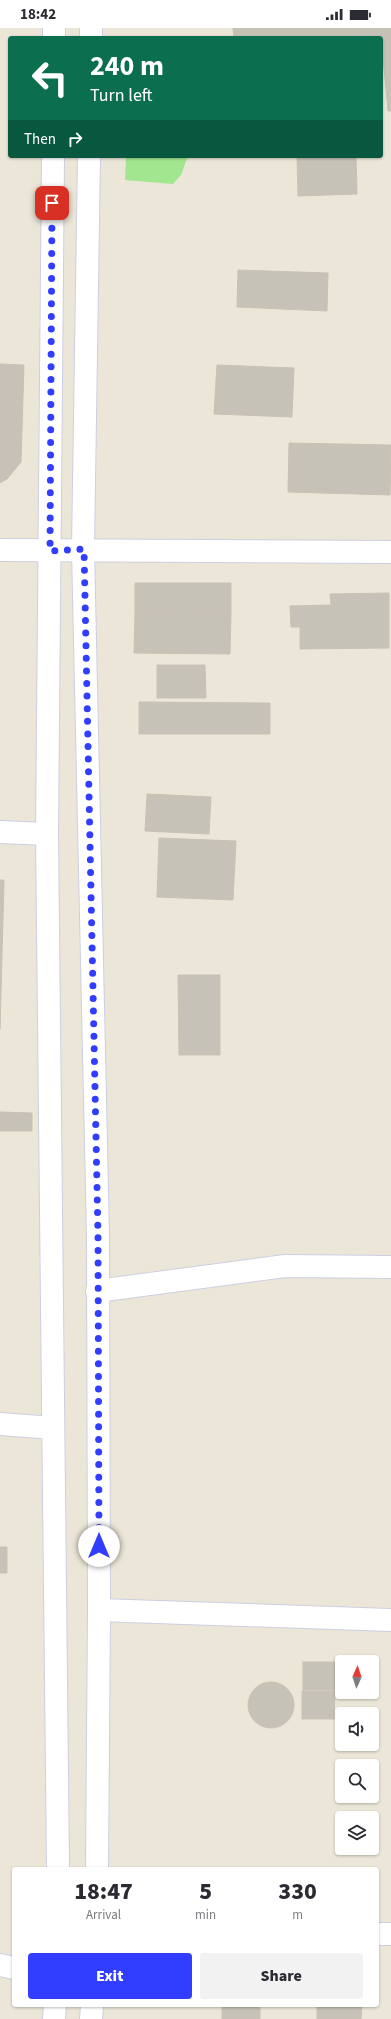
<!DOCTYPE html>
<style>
body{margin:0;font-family:"Source Sans 3",sans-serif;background:#f2f2f3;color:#2b2b33;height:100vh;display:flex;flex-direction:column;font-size:15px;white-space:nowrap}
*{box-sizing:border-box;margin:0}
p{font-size:13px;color:#7c7c81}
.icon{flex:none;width:22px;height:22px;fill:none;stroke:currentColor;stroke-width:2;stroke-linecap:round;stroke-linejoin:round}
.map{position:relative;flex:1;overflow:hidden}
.panel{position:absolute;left:12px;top:1839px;width:367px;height:140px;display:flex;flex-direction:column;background:#fff;border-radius:4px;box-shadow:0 1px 3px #0004}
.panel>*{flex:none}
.guide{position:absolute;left:8px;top:8px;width:375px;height:122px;border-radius:4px;box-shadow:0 1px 3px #0004;background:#0b6e4f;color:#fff;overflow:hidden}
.needle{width:26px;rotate:3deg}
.buttons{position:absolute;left:335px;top:1627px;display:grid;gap:8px}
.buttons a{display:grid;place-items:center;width:44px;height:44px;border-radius:4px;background:#fff;box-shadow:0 1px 3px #0004;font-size:20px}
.pin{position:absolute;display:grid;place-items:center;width:34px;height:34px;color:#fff;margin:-17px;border-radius:8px;box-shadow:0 2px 6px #0006}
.me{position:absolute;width:44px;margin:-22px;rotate:0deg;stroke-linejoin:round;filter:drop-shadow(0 0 3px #0008)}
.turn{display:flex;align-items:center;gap:14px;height:84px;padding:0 16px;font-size:18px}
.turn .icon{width:52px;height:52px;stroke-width:2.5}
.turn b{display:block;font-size:28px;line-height:34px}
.then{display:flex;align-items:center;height:38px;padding:0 16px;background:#0003;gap:8px;font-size:15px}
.eta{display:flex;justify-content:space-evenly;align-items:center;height:68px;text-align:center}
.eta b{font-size:24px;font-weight:800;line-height:28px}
.cta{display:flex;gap:8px;margin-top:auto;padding:8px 16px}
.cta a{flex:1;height:46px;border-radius:4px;background:#313eff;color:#fff;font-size:16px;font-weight:800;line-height:46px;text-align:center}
.cta a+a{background:#f2f2f3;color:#2b2b33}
.status{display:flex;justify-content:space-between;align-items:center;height:28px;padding:0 20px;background:#fff;direction:ltr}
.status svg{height:11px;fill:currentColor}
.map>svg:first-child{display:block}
.green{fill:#a2e790}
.building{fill:#c7c2b8;stroke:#c7c2b2}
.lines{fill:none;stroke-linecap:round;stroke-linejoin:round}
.minor-casing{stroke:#cdcfe2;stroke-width:24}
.minor{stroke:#fff;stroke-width:22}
.route{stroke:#313eff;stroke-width:7;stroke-dasharray:0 12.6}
</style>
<div class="status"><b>18:42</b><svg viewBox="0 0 49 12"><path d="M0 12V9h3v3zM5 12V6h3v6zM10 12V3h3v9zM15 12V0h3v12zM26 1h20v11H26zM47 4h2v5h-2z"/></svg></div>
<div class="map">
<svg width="391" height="1991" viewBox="0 0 391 1991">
<rect width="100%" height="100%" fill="#ece6d8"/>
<path class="green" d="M126,128H188L181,147L173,156L125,152Z"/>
<g class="building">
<path d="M233,0H391V83H388L381,9L234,10Z"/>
<path d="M297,128H356L357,166L298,168Z"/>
<path d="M238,242L328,245L327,283L237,279Z"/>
<path d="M0,336L24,337L21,434L7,451L0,455Z"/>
<path d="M217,337L294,340L292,389L214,386Z"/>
<path d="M289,415L391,417L390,467L288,464Z"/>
<path d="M135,555H231V585L135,584Z"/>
<path d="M389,565V620L300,621V599H291L290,578L331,577L330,566Z"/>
<path d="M135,584L231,585L230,626L134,625Z"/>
<path d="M157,637H205L206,670H157Z"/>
<path d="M139,674L270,675V706H139Z"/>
<path d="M147,766L211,769L209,806L145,803Z"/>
<path d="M159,810L236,813L233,872L157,869Z"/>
<path d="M0,852H4L0,1001Z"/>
<path d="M178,947H220V1027H179Z"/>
<path d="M0,1084L32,1085V1103H0Z"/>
<rect x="0" y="1519" width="7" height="26"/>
<rect x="303" y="1634" width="32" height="28"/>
<circle cx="271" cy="1677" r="23"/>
<path d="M302,1663H335L334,1691H302Z"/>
<rect x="222" y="1977" width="38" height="14"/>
<path d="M317,1977H362L361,1991H317Z"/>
</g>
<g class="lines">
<defs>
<g id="minor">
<path d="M54,10V0"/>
<path d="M91,10V0"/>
<path d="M53,128L47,806L58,1841"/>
<path d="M89,128L83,521L98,1208L99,1582L97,1841"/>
<path d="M0,522L391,524"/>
<path d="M0,804L47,806"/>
<path d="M97,1263L285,1238L391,1239"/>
<path d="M0,1396L53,1400"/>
<path d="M99,1582L391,1592"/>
<path d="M377,1906H391"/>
<path d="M0,1937L14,1940"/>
<path d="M54,1991L55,1977"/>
<path d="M91,1991L92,1977"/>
</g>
</defs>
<use href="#minor" class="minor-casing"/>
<use href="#minor" class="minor"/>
</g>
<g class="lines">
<path class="route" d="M52,175L50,523L84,521L98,1208L99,1518"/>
</g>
</svg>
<div class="buttons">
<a><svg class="needle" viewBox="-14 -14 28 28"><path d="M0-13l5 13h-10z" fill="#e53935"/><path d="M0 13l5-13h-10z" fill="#7c7c81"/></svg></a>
<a><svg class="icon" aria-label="sound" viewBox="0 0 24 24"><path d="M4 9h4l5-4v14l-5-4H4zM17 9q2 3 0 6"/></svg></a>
<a><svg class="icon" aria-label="search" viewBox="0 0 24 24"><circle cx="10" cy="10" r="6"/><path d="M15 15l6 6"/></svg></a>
<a><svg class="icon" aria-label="layers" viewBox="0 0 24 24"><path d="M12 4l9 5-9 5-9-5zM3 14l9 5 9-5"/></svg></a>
</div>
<div class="pin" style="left:52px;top:175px;background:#d93025"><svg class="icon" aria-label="arrive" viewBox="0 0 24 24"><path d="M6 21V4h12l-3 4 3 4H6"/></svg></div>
<svg class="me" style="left:99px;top:1518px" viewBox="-20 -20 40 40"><circle r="19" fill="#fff"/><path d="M0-13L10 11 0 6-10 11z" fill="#313eff"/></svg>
<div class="guide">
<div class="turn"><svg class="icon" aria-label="left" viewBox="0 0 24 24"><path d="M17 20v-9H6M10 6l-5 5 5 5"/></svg><div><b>240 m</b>Turn left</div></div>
<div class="then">Then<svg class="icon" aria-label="right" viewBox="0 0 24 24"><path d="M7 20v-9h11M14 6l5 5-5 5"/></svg></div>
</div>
<section class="panel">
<div class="eta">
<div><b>18:47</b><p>Arrival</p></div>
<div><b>5</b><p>min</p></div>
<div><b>330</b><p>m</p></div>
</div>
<div class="cta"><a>Exit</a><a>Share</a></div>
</section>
</div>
